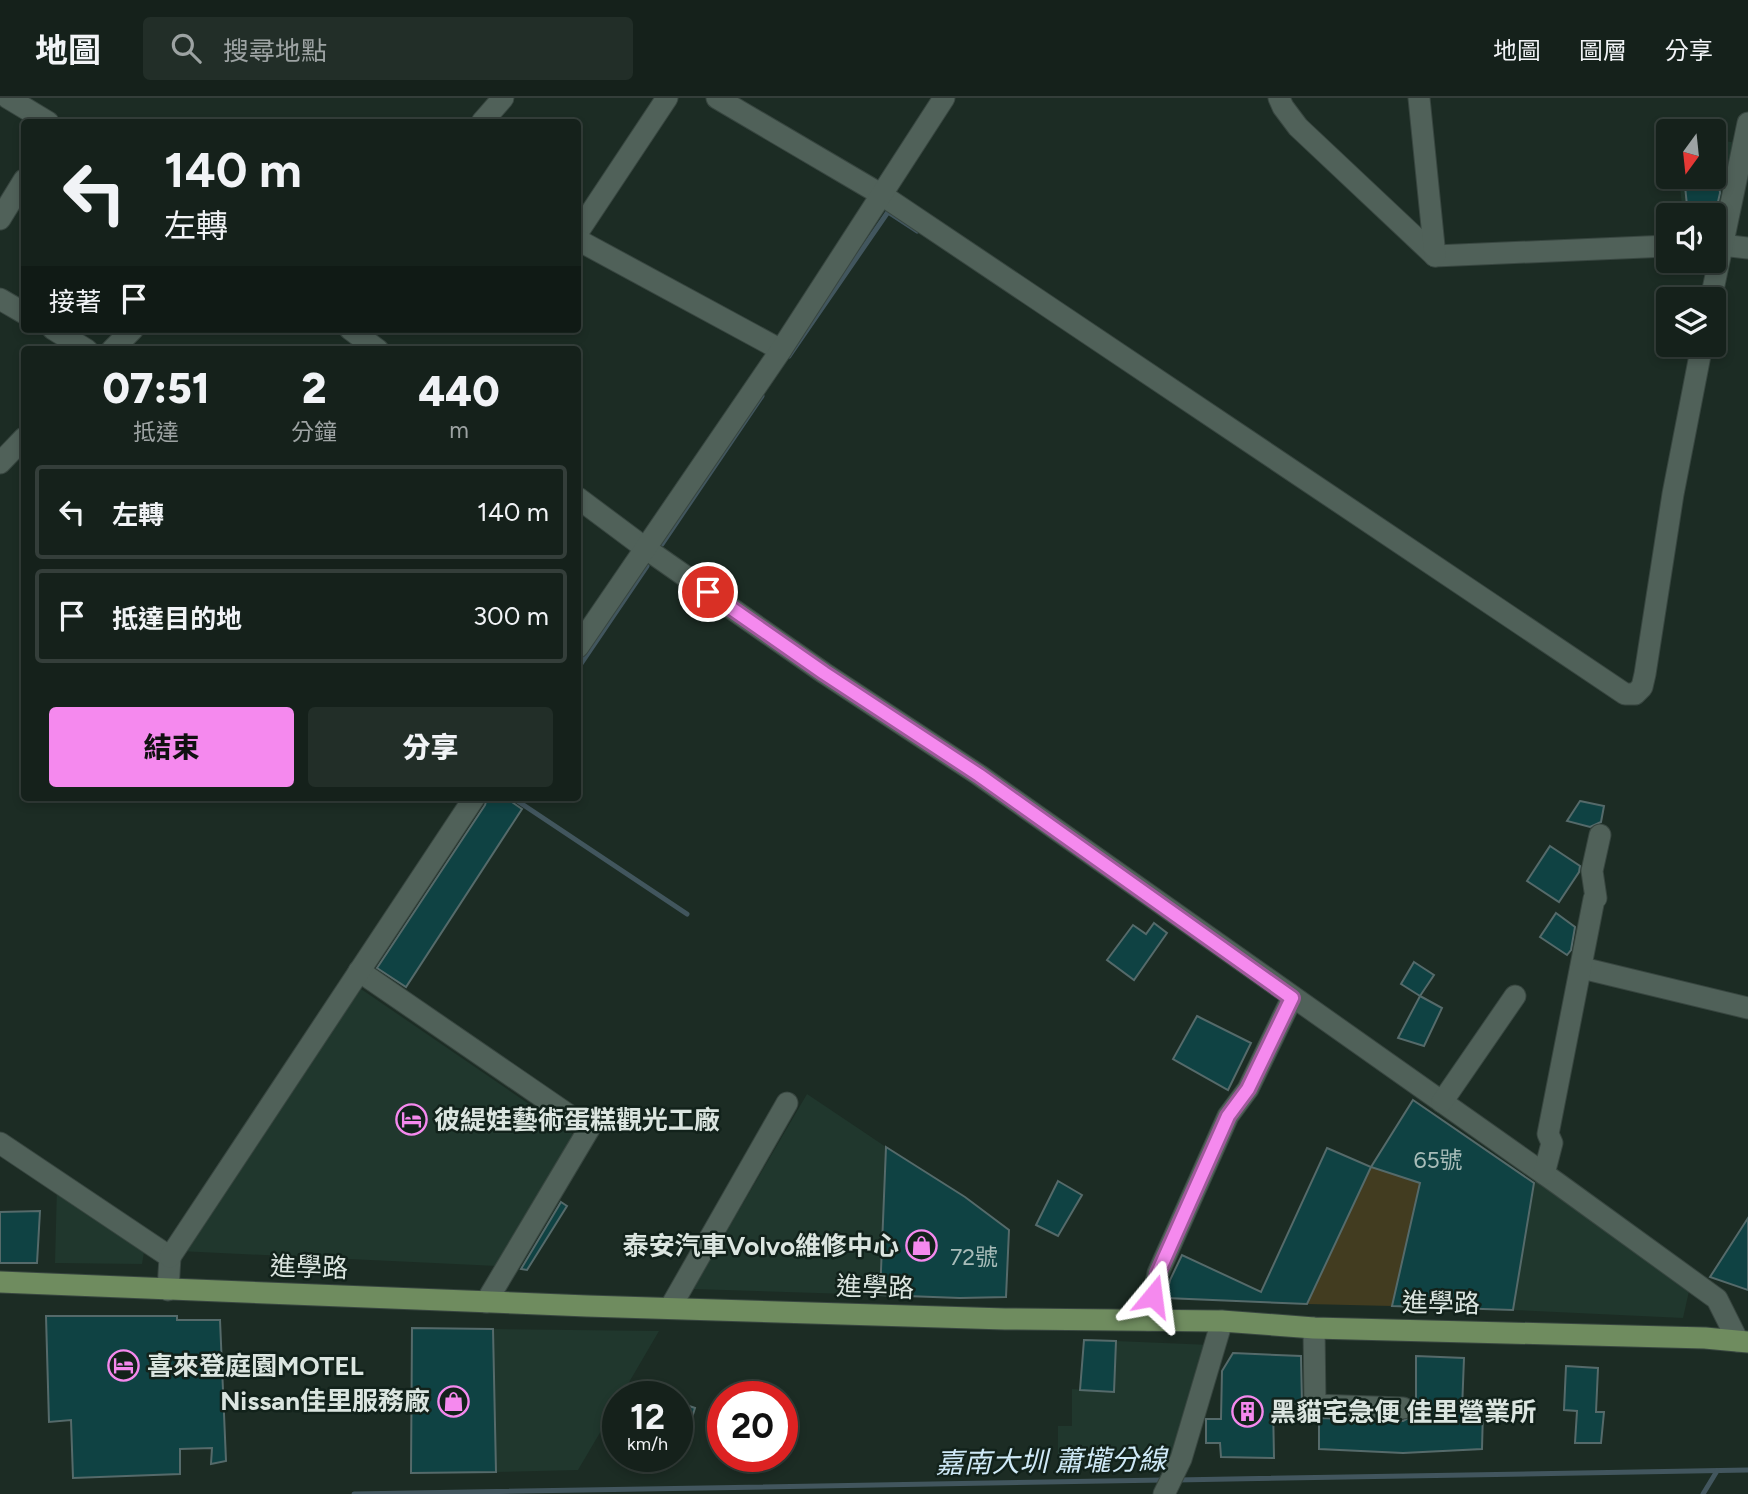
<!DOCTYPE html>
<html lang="zh-TW">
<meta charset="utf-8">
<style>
body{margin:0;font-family:Figtree,"Noto Sans TC",sans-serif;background:#222e28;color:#f1f3f6;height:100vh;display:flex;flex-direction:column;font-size:26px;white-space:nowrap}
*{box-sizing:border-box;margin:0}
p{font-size:23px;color:#9da3a3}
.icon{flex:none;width:38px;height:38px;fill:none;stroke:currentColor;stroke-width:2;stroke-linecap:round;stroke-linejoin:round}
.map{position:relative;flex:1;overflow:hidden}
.drawer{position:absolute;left:21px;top:248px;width:560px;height:455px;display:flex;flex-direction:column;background:#15211b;border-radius:7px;box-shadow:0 4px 10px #0003,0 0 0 2px #343e3a}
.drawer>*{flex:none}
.guide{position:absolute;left:21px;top:21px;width:560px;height:214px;border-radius:7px;box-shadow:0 4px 10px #0003,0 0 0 2px #343e3a;background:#15211b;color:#f1f3f6;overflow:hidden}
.needle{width:46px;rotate:195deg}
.controls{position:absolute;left:1656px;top:21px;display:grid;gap:14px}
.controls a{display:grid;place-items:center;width:70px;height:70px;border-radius:7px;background:#15211b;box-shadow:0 4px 10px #0003,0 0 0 2px #343e3a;font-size:35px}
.speed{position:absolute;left:602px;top:1283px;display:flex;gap:14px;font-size:35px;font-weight:700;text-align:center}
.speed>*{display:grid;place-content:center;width:91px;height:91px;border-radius:50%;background:#15211b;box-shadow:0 4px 10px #0003,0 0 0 2px #343e3a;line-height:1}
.speed small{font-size:18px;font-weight:400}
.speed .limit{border:10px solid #d22;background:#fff;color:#111}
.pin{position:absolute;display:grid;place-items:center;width:60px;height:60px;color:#fff;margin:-30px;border:4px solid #fff;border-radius:50%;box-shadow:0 2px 7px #0007}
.me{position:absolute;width:77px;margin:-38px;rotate:16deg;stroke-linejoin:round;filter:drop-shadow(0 0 5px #0008)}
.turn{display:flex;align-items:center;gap:24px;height:147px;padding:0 28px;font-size:32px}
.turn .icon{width:91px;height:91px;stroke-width:2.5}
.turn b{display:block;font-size:49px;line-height:60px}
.then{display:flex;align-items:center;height:66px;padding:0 28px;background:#0003;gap:14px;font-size:26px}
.eta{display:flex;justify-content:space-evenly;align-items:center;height:119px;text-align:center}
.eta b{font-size:42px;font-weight:800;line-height:49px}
.button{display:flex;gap:14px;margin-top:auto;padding:14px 28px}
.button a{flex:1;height:80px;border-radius:7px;background:#f589ee;color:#111;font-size:28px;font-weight:800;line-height:80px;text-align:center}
.button a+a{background:#222e28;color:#f1f3f6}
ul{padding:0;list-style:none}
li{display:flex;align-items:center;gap:21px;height:94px;margin:0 14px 10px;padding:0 14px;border:4px solid #343e3a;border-radius:7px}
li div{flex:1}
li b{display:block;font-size:26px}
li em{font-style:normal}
header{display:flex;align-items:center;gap:42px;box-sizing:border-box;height:98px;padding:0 35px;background:#15211b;border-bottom:2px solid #343e3a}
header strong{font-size:33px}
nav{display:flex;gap:38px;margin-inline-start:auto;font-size:24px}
.search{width:490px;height:63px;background:#222e28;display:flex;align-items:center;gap:18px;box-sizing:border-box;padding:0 24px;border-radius:7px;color:#9da3a3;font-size:26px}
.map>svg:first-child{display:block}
.built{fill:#20372d}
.green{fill:#423c20}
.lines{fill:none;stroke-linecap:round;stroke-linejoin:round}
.stream{stroke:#42565e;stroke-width:5}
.building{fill:#0f4243;stroke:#556a6a;stroke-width:2}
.minor-casing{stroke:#384640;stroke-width:23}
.major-casing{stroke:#384640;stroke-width:23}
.minor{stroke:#506159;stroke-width:21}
.major{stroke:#6f8c5f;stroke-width:21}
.route-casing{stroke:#9f599b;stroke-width:18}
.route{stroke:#f589ee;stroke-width:12}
.labels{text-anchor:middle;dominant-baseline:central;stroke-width:5;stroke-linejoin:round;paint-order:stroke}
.number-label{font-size:23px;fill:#a8bcb9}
.poi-label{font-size:26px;font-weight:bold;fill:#dbe5e0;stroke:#12221b;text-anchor:start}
.street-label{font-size:26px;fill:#dbe5e0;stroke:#12221b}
.water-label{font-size:28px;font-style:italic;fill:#cfe9f7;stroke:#12221b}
</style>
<header>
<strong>地圖</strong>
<div class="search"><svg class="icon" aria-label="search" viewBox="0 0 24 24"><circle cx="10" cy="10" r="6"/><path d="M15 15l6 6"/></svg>搜尋地點</div>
<nav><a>地圖</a><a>圖層</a><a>分享</a></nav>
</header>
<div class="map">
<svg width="1748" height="1396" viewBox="0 0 1748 1396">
<rect width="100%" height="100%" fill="#1c2c24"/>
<g class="built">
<path d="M1714,41L1742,46L1713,146V117H1683L1679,79H1713Z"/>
<path d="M361,891L577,1039L497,1168L179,1153Z"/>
<path d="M807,996L886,1049L880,1197L693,1191Z"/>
<path d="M1535,1083L1689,1193L1683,1220L1513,1212Z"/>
<path d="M57,1089L144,1154L142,1166L55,1165Z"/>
<path d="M493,1231L659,1233L621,1298H618V1304L578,1372L496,1374Z"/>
<path d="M1116,1243L1211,1247L1175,1366L1058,1356V1328H1072V1291L1114,1294Z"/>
</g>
<path class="green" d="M1371,1069L1420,1085L1392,1208L1307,1206Z"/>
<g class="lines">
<g class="stream">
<path d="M789,258L888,114L917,133"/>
<path d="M662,446L762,298"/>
<path d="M578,570L647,468"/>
<path d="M513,700L687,816"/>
<path d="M1176,1382L1748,1372"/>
<path d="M354,1396L1163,1382"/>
<path d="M1703,1396L1717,1373"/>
</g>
</g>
<g class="building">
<path d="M1719,86L1720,95L1715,117H1688L1685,88Z"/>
<path d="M487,700H506L522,711L406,889L377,870L485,707Z"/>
<path d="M1580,703L1604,708L1601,724L1590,729L1567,723Z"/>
<path d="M1550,748L1580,768L1579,774L1559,804L1527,783Z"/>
<path d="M1556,815L1575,829L1571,852L1567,857L1540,839Z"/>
<path d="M1154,825L1167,835L1134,882L1107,862L1133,827L1146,836Z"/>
<path d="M1414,864L1434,877L1420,898L1401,886Z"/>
<path d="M1420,898L1442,910L1424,948L1398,940Z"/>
<path d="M1197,918L1251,945L1228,992L1173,961Z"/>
<path d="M1413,1002L1534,1085L1513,1212L1392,1208L1420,1085L1371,1069Z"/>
<path d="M886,1049L965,1099L1009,1132L1006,1199L960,1200L880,1197Z"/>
<path d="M1327,1050L1371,1069L1307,1206L1166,1200L1170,1182L1182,1157L1261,1194Z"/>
<path d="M1058,1083L1082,1097L1058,1138L1036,1127Z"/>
<path d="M561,1104L567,1108L527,1172L521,1171Z"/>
<path d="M40,1113L37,1165H0V1114Z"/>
<path d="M1748,1120V1192L1710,1179Z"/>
<path d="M46,1218H177V1222H220L226,1363L211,1366L212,1350L180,1351V1376L73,1380L71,1322L49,1324Z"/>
<path d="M412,1230L493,1231L496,1374L411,1375Z"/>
<path d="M1084,1242L1116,1243L1114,1294L1080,1292Z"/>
<path d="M1233,1255L1301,1258L1302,1306H1273L1274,1360L1221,1359L1220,1345H1206V1321H1221L1222,1273Z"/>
<path d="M1416,1258L1464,1260L1462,1312H1483L1482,1351L1403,1355L1319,1351V1320L1403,1323L1414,1317L1416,1311Z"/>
<path d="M1566,1268L1598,1270L1596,1314H1604L1601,1345H1575L1577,1313L1564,1312Z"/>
<path d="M677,1304L695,1310L680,1358H677Z"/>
</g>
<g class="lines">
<defs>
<g id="minor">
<path d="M8,0L48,24"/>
<path d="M717,0L882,97L1625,596H1635L1642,589L1645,576L1673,396L1702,247"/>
<path d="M1279,0L1283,9L1298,29L1435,158L1668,148"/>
<path d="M1419,0L1435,158"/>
<path d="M482,24L503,0"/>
<path d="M0,121L24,82"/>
<path d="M578,134L667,0"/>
<path d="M578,142L781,252"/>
<path d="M1713,146L1748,150"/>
<path d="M0,201L24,215"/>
<path d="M1711,201L1748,25"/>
<path d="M53,231L87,252"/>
<path d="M350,231L378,252"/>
<path d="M112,252L133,231"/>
<path d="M0,365L24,340"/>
<path d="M578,400L645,450L824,575L979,677L1557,1085L1717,1201L1738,1243"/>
<path d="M578,549L781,252L944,0"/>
<path d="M1582,870L1748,910"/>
<path d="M359,873L589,1031L486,1204"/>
<path d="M1442,1004L1515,898"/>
<path d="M0,1045L170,1159L168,1192"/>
<path d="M1544,1076L1552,1045L1548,1036L1594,801L1596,800L1592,773L1600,737"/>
<path d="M170,1159L474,700"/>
<path d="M670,1210L787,1005"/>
<path d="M1148,1222L1158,1175L1228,1018L1248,991L1292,900"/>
<path d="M1314,1230L1315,1307L1403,1310"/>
<path d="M1164,1396L1181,1361L1222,1223"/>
</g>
<path id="major" d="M0,1184L587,1208L1005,1221L1222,1223L1314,1230L1705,1240L1748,1244"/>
</defs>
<use href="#minor" class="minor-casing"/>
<use href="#major" class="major-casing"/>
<use href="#minor" class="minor"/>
<use href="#major" class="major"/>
</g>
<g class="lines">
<defs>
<path id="route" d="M708,494L824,575L979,677L1292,900L1248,991L1228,1018L1158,1175L1153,1198"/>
</defs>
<use href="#route" class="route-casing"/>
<use href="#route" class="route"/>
</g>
<defs>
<symbol id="hotel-ring" viewBox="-11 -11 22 22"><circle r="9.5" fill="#12221b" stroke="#f589ee" stroke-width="1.5"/><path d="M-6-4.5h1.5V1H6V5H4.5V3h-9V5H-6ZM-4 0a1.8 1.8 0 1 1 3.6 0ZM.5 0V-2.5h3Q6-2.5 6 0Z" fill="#f589ee"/></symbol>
<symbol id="shop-ring" viewBox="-11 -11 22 22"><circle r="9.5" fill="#12221b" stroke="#f589ee" stroke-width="1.5"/><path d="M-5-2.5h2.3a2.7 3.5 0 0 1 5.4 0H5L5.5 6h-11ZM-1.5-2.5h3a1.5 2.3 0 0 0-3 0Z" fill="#f589ee"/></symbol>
<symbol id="building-ring" viewBox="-11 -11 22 22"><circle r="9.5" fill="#12221b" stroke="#f589ee" stroke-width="1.5"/><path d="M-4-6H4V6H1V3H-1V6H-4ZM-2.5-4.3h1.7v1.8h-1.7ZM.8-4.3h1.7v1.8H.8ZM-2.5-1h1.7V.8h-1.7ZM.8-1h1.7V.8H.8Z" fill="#f589ee"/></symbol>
</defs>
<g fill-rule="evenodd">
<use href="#hotel-ring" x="394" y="1004" width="35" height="35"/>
<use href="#shop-ring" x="904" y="1130" width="35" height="35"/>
<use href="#hotel-ring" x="106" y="1250" width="35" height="35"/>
<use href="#shop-ring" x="436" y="1286" width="35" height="35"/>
<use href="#building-ring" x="1230" y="1296" width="35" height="35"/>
</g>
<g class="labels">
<g class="number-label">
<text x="1438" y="1062">65號</text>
<text x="974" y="1159">72號</text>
</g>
<g class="poi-label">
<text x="434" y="1022">彼緹娃藝術蛋糕觀光工廠</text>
<text x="899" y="1148" text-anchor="end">泰安汽車Volvo維修中心</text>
<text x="147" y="1268">喜來登庭園MOTEL</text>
<text x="430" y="1303" text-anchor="end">Nissan佳里服務廠</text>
<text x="1270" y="1314">黑貓宅急便 佳里營業所</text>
</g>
<g class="street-label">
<text transform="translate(309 1169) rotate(2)">進學路</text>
<text transform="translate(875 1189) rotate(2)">進學路</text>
<text transform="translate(1441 1205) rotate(1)">進學路</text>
</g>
<g class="water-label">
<text transform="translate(1051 1363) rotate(-1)">嘉南大圳 蕭壠分線</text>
</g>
</g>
</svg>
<div class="controls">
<a><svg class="needle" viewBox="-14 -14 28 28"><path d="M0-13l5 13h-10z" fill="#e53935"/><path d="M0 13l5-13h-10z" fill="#9da3a3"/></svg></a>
<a><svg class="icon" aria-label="sound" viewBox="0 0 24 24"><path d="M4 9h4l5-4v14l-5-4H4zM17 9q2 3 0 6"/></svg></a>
<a><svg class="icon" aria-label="layers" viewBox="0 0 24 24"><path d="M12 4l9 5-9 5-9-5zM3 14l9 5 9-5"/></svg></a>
</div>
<div class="speed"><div>12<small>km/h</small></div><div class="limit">20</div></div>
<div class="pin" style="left:708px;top:494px;background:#d93025"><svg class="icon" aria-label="arrive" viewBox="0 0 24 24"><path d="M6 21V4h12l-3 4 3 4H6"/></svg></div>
<svg class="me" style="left:1153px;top:1198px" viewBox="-20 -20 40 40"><path d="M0-17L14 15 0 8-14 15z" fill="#f589ee" stroke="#fff" stroke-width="4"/></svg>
<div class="guide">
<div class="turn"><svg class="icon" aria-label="left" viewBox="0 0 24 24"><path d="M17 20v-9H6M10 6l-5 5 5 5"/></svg><div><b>140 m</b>左轉</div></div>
<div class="then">接著<svg class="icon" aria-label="arrive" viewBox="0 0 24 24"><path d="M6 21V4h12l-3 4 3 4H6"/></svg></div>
</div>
<section class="drawer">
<div class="eta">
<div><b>07:51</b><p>抵達</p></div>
<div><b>2</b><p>分鐘</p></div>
<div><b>440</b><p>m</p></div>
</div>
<ul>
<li><svg class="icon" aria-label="left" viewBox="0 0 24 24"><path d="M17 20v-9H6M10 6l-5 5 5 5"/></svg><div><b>左轉</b></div><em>140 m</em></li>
<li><svg class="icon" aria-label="arrive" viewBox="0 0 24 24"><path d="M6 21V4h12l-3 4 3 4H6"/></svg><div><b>抵達目的地</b></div><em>300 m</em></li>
</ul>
<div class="button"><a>結束</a><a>分享</a></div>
</section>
</div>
